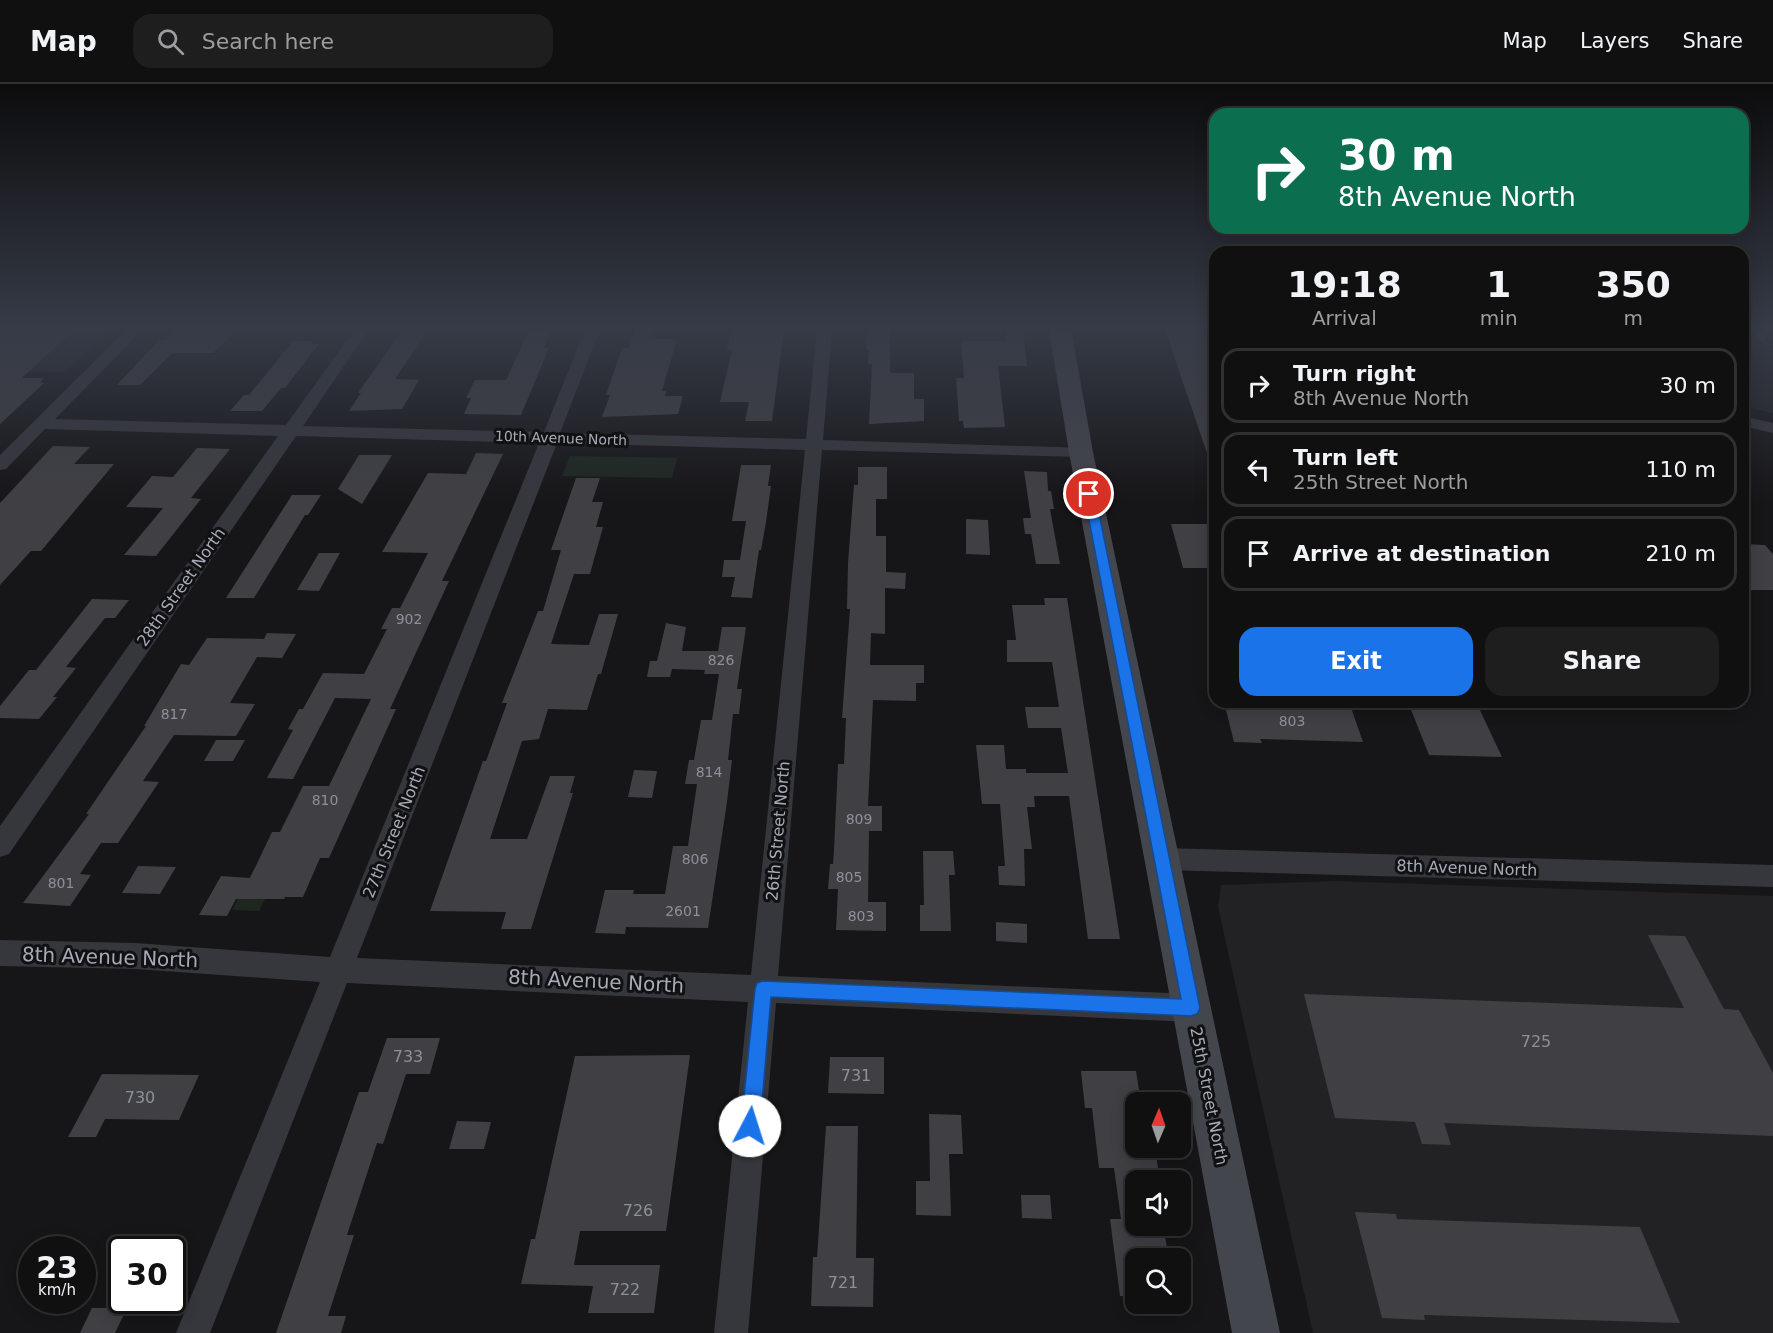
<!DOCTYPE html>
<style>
body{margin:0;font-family:"DejaVu Sans",sans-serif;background:#1e1e1f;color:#f1f3f6;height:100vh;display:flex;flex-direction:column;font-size:22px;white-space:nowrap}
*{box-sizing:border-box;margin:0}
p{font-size:20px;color:#9c9d9f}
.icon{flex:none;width:33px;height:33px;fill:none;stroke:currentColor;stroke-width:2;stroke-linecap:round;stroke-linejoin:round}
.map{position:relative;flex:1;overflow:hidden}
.drawer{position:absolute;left:1209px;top:162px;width:540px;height:462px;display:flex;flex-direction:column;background:#101011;border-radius:18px;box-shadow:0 3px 15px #0003,0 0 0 2px #303031}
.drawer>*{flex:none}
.banner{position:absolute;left:1209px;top:24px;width:540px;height:126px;border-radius:18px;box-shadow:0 3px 15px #0003,0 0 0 2px #303031;background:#0b6e4f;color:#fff;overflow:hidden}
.needle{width:39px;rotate:2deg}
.fabs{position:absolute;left:1125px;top:1008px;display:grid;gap:12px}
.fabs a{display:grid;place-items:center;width:66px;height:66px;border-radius:12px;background:#101011;box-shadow:0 3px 15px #0003,0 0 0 2px #303031;font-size:30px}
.speed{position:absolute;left:18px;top:1152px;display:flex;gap:12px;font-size:30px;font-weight:700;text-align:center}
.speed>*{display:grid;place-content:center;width:78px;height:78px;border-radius:50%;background:#101011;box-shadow:0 3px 15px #0003,0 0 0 2px #303031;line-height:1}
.speed small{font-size:15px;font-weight:400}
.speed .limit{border:3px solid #111;border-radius:9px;background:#fff;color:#111}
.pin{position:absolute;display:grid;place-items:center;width:51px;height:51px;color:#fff;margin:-26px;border:3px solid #fff;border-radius:50%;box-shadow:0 2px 6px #0007}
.me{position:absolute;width:66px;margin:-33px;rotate:5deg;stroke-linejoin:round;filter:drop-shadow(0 0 4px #0008)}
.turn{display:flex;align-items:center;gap:21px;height:126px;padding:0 30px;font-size:27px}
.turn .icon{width:78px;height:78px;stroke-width:2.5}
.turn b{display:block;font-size:42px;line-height:51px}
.eta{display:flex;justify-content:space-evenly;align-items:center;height:102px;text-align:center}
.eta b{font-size:36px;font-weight:700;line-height:42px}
.cta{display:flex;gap:12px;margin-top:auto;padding:12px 30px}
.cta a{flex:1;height:69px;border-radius:18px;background:#1a73e8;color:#fff;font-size:24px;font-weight:700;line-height:69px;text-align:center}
.cta a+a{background:#1e1e1f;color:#f1f3f6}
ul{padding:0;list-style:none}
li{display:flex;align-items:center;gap:18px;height:75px;margin:0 12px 9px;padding:0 18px;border:3px solid #303031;border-radius:18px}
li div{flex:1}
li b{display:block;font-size:22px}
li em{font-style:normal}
header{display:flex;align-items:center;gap:36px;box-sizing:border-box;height:84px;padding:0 30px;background:#101011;border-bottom:2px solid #303031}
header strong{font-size:28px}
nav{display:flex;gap:33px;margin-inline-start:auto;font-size:21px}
.search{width:420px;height:54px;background:#1e1e1f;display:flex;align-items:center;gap:15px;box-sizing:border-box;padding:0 21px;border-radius:18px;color:#9c9d9f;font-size:22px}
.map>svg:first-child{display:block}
.built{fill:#222124}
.green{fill:#1d261f}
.building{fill:#404044}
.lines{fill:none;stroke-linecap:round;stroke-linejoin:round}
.street{fill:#36373d;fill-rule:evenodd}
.secondary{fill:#44464d;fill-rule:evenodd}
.rail-casing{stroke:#494b52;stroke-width:5}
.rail{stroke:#111012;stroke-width:4;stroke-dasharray:10;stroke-linecap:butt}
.route{fill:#1a73e8;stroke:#114b97;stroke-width:1.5}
.labels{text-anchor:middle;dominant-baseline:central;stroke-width:6;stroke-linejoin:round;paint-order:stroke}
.far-street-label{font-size:14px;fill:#a7abb8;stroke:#111012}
.number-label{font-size:14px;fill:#8d909b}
.street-label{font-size:16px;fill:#a7abb8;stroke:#111012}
.near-number-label{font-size:16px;fill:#8d909b}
.near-street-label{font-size:20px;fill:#a7abb8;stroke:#111012}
</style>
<header>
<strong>Map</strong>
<div class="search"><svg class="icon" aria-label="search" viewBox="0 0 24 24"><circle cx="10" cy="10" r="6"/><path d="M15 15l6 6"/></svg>Search here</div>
<nav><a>Map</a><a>Layers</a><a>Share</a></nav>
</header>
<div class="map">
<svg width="1773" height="1249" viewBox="0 0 1773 1249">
<rect width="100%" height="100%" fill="#161517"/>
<g class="built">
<path d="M0,245H110L65,288L0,287Z"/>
<path d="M1743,245H1773V329L1743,322Z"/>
<path d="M1336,797L1773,812V1249H1313L1218,823L1221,801Z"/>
</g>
<g class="green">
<path d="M570,372L677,374L672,394L562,392Z"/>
<path d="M254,785L280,786L259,827L232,826Z"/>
</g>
<g class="building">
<path d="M5,245H75L22,294H44L40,298L44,299L0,340V249Z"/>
<path d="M175,245H238L213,269H172L140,301H117L159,256H165Z"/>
<path d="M403,245H428L395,295L419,296L402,325L349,327L361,309H358Z"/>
<path d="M635,245H652L650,253H656V255H677L662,307H666L665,312H683L678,330L602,333L610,311H606L622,264H629Z"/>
<path d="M732,245H784L772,337H745L749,318H720L732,266H727Z"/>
<path d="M867,245L890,246V289H914V315H924V337L869,340L872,280H868L869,265H866Z"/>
<path d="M1007,245H1023L1027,282H998L1005,343L964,344L963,337H959L956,294H964L961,257H1006Z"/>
<path d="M1165,245H1215V383L1212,384Z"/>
<path d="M528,248H551L544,264H549L521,331L464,330L471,314H466L475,296H506Z"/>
<path d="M293,257H313L311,260H319L285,304H281L262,327H230L244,311H249Z"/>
<path d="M53,362L90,363L74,380H114L41,467H31L0,501V419Z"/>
<path d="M197,364L230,365L191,414L201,415L156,472L124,471L163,424L126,423L152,392L173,393Z"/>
<path d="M476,369L503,370L442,497H449L390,625H396L329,774H320L303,813H285L284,815H236L227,832L199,831L221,792L250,794L272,748H280L303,702H329L371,615L335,614L293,695L267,694L293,646L288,645L299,625H303L323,589L364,590L387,545H381L392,524H400L428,469L382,468L428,389L466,390Z"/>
<path d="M359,371H392L362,420L338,405Z"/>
<path d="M741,381H771L768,402H771L766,438L761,466H759L752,514L731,513L735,493H722L724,476H740L746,437H732Z"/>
<path d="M858,383H887V415H876V452H886V488L906,489L905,505L885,504V550L871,549L870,581H924V599H916V617L873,616L868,722H882V747H869L868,818H886V847L836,846L838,805H828L830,780H833L834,766L838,680H844L846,634H842L850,525H847L848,479L854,401H858Z"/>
<path d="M1024,387L1047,388L1048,407H1051L1054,425H1050L1060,480H1036L1031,450H1025L1023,434H1031Z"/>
<path d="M576,394H600L592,418H603L596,443H603L590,490H574L551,560L589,561L599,530H618L601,590H598L587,626L548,625L539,655L522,657L490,755H527L550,692H575L570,709H573L531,845H501L506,828L430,827L483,677H486L507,619H502L538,527H543L561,466H551Z"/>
<path d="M292,411H321L308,431H305L254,514H226Z"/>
<path d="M966,435L988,436L990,471L966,470Z"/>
<path d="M1171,440H1215V484H1183Z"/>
<path d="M1743,460L1765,461L1773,470V506H1743Z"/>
<path d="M319,469H340L319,507L297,506Z"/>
<path d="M1044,514H1067L1120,855H1088L1069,712H1034L1035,723H1027L1032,765H1024L1025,802L999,801L998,782H1005L1000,720H982L976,661H1004L1006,685H1026V689H1068L1061,644H1028L1025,623H1059L1052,578H1007V556H1016L1012,521H1045Z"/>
<path d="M92,515L129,516L115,534H105L66,583L76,584L53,613H57L39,635L0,634V622L29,586H36Z"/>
<path d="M666,539L686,543L682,567H718L722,543H746L737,605H742L739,630H733L728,676H732L727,718L708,844L626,843L625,850L595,849L605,806H634L633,810H665L673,762H688L697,700H685L689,676H694L701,636H712L719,590H704L705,586L672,585L670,593H647L650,577H657Z"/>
<path d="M267,549L296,550L282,574L257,573L230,619L255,620L236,652L174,651L143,697L159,698L118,759H101L80,790L91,791L70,822L23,819L89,730H86L146,642H144L181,580L189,581L207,554L264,555Z"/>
<path d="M1224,618H1349L1363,658L1260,655L1262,659L1234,658Z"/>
<path d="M1408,618H1476L1502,673L1429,671Z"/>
<path d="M216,656H245L233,677H204Z"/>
<path d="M634,686L657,687L652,714L628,713Z"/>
<path d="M923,767H953L955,791H949L951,847H920V821H924Z"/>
<path d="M138,782L176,783L160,810L122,809Z"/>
<path d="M996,838L1027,840V859L996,857Z"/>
<path d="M1648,851L1685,852L1724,925L1739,926L1773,989V1052L1444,1039L1451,1061L1422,1060L1415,1038L1335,1034L1304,910L1684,924Z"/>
<path d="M387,954H440L430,990H406L383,1060L377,1059L347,1151H354L328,1232H346L341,1249H276L359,1008H368Z"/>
<path d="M690,971L666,1147H580L574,1181H660L654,1229H588L593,1202L521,1200L531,1155H535L575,972Z"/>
<path d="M830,973H884V1010L828,1009Z"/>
<path d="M1081,987H1136L1141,1018H1136V1064H1155L1158,1084H1136V1142H1163L1169,1174H1136V1213L1120,1212L1110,1135H1121L1114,1084H1099L1092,1024H1085Z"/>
<path d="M102,990L199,991L179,1036L105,1035L96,1053H68Z"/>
<path d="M929,1030L961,1031L963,1070H949L951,1132L916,1131V1097H930Z"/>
<path d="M457,1037L491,1038L484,1065H449Z"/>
<path d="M826,1042H858L856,1174H874L873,1223L811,1222L813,1173H817Z"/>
<path d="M1021,1111H1050L1052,1135L1022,1134Z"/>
<path d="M1355,1128L1396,1130L1397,1135L1640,1143L1680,1239L1424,1231L1425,1236L1382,1234Z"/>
<path d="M92,1224H127L115,1249H80Z"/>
</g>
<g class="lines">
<g class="street">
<path d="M127,245H143L55,335L286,341L355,245H369L303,342L544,348L585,245H600L560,349L806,355L817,245H832L823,356L1087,364L1090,368L1087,372L1081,373L822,366L778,892L1191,910L1201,914L1205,924L1201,934L1191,938L776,919L748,1249H714L748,918L347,899L210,1249H176L320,898L135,885L0,882V856L135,859L330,873L539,359L296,352L9,770L0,773V742L278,352L45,345L6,385L0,386V371ZM557,359L805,366L751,891L357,874Z"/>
<path d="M1743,332L1773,339V349L1743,342Z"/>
<path d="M1162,764L1773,781V803L1162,786L1153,783L1149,775L1153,767Z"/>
</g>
<path class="secondary" d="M1049,245H1071L1093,368L1280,1249H1232L1069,368Z"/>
<defs>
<path id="rail" d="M1747,245L1773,259"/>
</defs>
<use href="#rail" class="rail-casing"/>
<use href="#rail" class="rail"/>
</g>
<linearGradient id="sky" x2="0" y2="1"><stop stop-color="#0c0c0d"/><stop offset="0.58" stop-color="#363b47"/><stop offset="1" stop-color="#363b47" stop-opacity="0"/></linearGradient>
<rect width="1773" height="420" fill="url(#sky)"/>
<path class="route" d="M1089,406L1095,410L1200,924L1197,930L1191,932L771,913L760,1042L757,1049L750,1052L744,1049L741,1042L755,905L757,899L763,897L1181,915L1084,410Z"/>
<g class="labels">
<g class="far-street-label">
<text transform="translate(561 354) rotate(2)">10th Avenue North</text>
</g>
<g class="number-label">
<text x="409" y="535">902</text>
<text x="721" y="576">826</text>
<text x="174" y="630">817</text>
<text x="1292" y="637">803</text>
<text x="709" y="688">814</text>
<text x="325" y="716">810</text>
<text x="859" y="735">809</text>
<text x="695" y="775">806</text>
<text x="849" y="793">805</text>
<text x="61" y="799">801</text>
<text x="683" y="827">2601</text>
<text x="861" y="832">803</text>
</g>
<g class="street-label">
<text transform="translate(181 503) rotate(-55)">28th Street North</text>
<text transform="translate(778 747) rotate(-85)">26th Street North</text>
<text transform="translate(394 748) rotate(-68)">27th Street North</text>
<text transform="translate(1467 784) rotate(2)">8th Avenue North</text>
<text transform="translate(1209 1012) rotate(79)">25th Street North</text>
</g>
<g class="near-number-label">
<text x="1536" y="957">725</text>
<text x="408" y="972">733</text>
<text x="856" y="991">731</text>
<text x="140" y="1013">730</text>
<text x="638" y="1126">726</text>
<text x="843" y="1198">721</text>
<text x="625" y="1205">722</text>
</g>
<g class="near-street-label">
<text transform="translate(110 873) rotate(2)">8th Avenue North</text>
<text transform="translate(596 897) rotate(3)">8th Avenue North</text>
</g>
</g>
</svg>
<div class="fabs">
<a><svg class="needle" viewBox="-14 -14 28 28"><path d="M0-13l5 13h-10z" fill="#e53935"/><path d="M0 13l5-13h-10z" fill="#9c9d9f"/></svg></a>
<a><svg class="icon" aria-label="sound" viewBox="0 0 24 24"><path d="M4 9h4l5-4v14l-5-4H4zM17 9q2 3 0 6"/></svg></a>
<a><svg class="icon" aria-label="search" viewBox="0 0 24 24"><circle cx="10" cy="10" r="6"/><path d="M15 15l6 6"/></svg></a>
</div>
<div class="speed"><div>23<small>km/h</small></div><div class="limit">30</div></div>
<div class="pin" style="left:1089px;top:410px;background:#d93025"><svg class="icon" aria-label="arrive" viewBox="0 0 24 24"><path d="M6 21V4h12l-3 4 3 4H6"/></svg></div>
<svg class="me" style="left:750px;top:1042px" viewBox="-20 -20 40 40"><circle r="19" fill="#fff"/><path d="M0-13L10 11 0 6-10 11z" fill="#1a73e8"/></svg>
<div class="banner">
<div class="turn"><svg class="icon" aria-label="right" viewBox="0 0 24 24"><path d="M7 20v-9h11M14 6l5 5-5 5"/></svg><div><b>30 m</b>8th Avenue North</div></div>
</div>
<section class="drawer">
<div class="eta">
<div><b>19:18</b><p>Arrival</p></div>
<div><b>1</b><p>min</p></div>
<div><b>350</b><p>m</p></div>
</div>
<ul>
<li><svg class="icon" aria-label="right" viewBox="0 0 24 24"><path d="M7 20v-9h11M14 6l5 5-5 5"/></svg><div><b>Turn right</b><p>8th Avenue North</p></div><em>30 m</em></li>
<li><svg class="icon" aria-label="left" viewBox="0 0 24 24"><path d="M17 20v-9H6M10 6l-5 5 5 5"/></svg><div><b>Turn left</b><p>25th Street North</p></div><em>110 m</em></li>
<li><svg class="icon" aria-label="arrive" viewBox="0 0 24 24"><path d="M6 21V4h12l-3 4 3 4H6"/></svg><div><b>Arrive at destination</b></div><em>210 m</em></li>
</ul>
<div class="cta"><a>Exit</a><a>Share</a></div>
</section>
</div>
